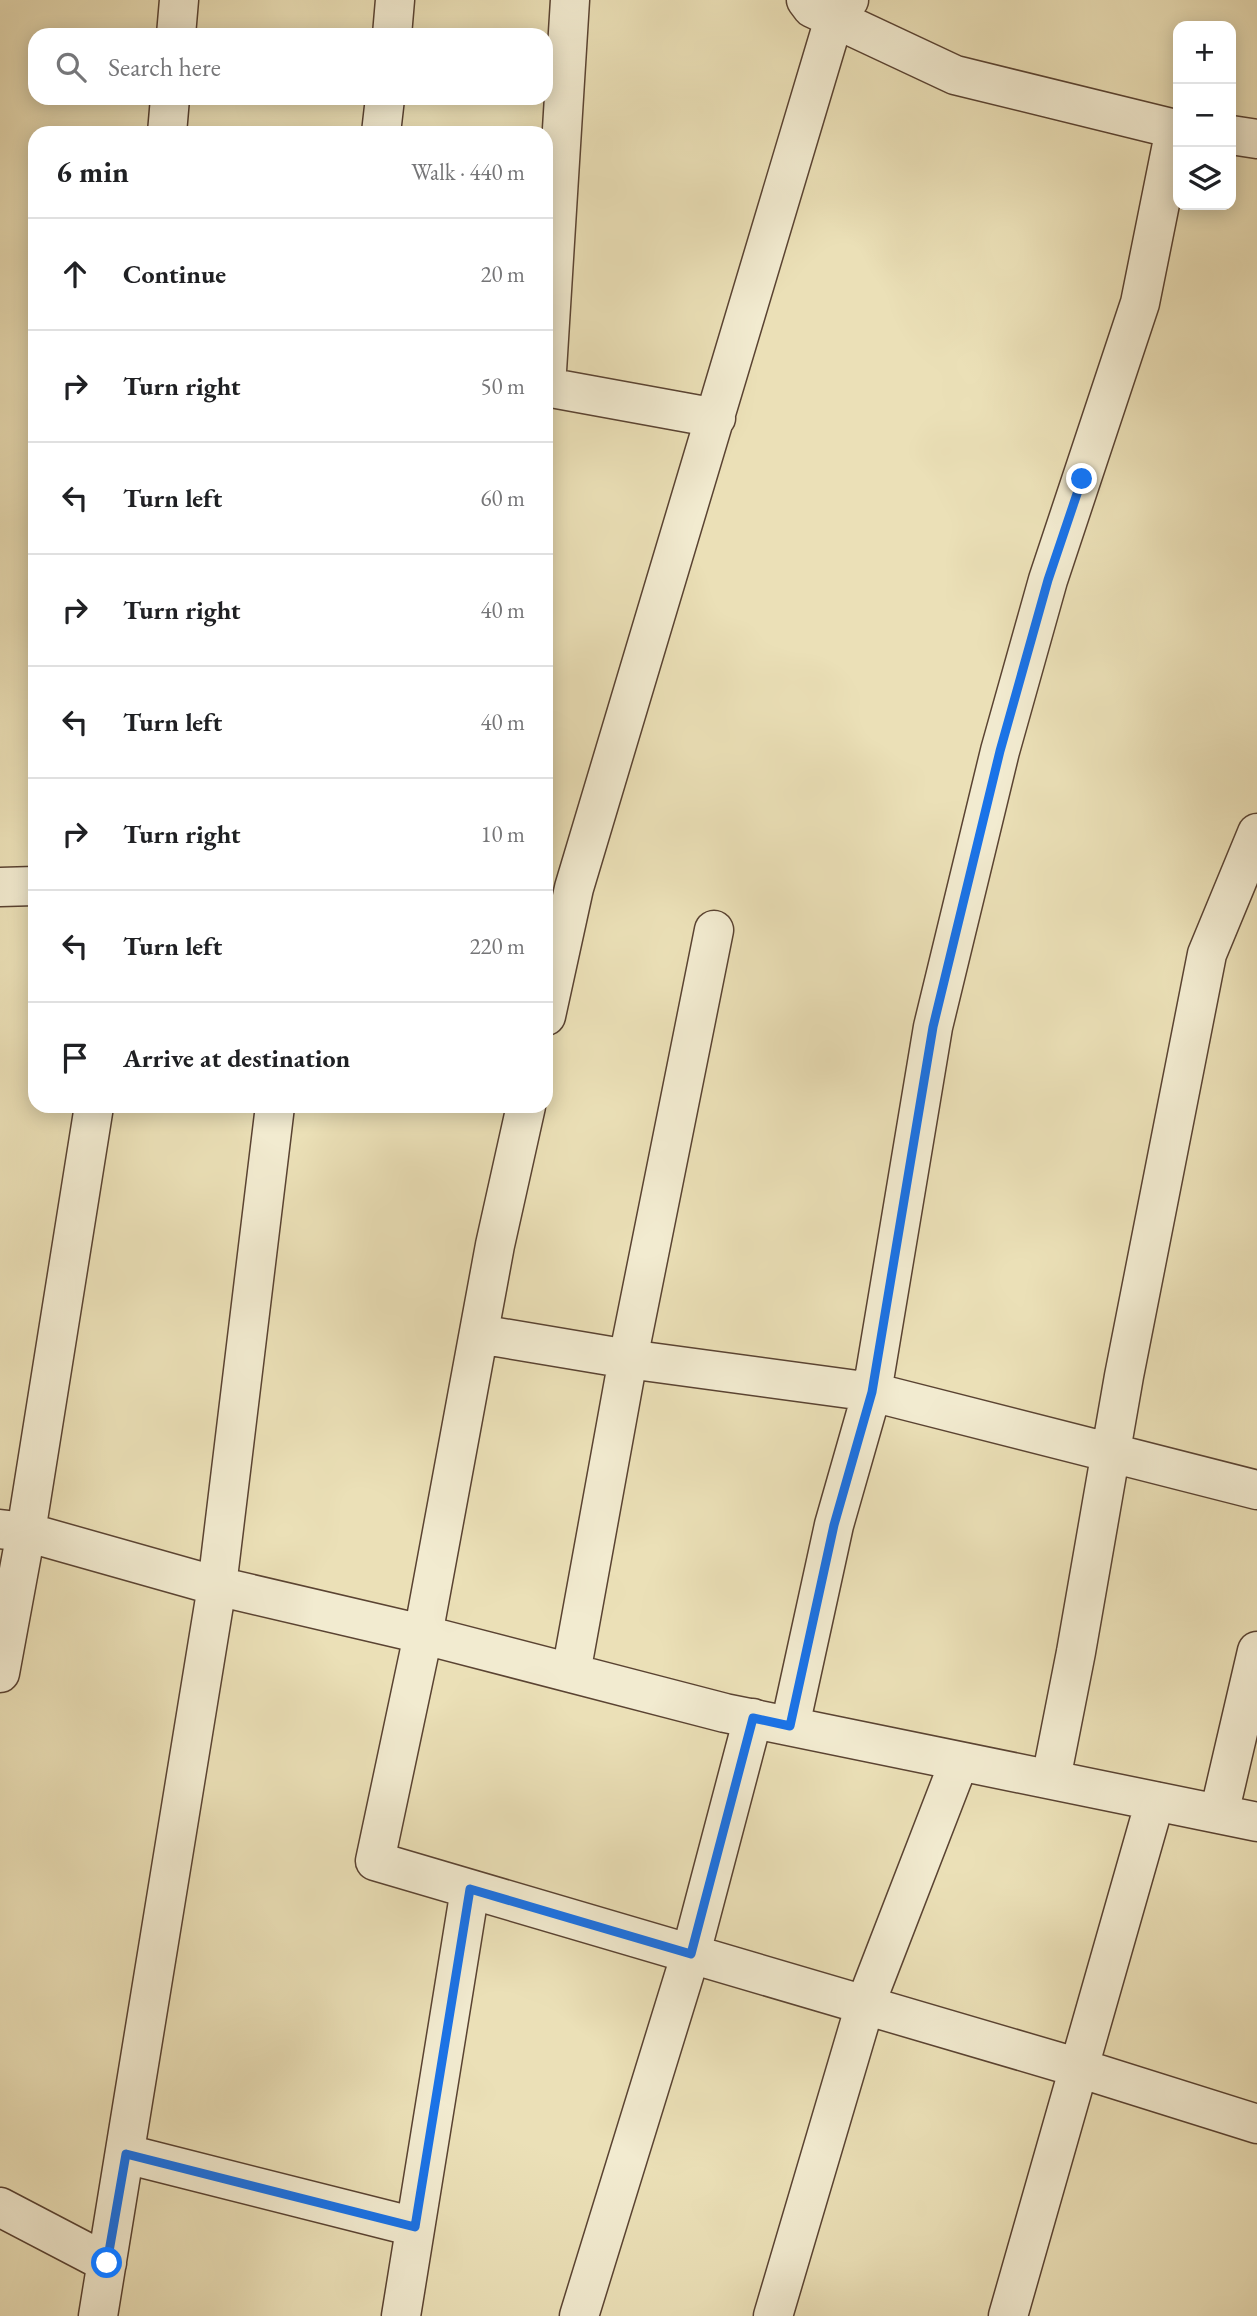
<!DOCTYPE html>
<meta charset="utf-8">
<style>
:root{--surface:#fff;--page:#f2f2f2;--text:#202124;--muted:#757577;--line:#e0e0e0}
body{margin:0;font-family:"EB Garamond",serif;background:var(--page);color:var(--text)}
.controls{position:absolute;right:21px;top:21px;display:grid;overflow:hidden;border-radius:14px;box-shadow:0 4px 18px #0003}
.controls button{width:63px;height:63px;display:grid;place-items:center;padding:0;border:0;border-bottom:2px solid var(--line);background:var(--surface);color:var(--text);font:35px sans-serif}
.stop{position:absolute;width:21px;height:21px;margin:-16px;border:5px solid #1a73e8;border-radius:50%;background:#fff}
.stop.end{background:#1a73e8;border-color:#fff;box-shadow:0 2px 7px #0008}
.list{margin:0;padding:0;list-style:none}
h2{display:flex;justify-content:space-between;align-items:center;height:91px;margin:0;padding:0 28px;font-size:30px}
h2 small{font-size:23px;font-weight:400;color:var(--muted)}
.list li{display:grid;grid-template-columns:46px 1fr auto;gap:21px;align-items:center;box-sizing:border-box;height:112px;padding:0 28px;border-top:2px solid var(--line)}
.list b{display:block;font-size:26px;white-space:nowrap}
.list em{font-size:23px;font-style:normal;color:var(--muted)}
.icon{flex:none;width:38px;height:38px;fill:none;stroke:currentColor;stroke-width:2;stroke-linecap:round;stroke-linejoin:round}
.map{position:relative;flex:none;width:1257px;height:2316px;overflow:hidden}
.search{position:absolute;background:var(--surface);box-shadow:0 4px 18px #0003;left:28px;top:28px;width:525px;height:77px;display:flex;align-items:center;gap:18px;box-sizing:border-box;padding:0 24px;border-radius:21px;color:var(--muted);font-size:26px}
.panel{position:absolute;background:var(--surface);box-shadow:0 4px 18px #0003;left:28px;top:126px;width:525px;height:987px;border-radius:21px}
.map>svg:first-child{display:block}
.lines{fill:none;stroke-linecap:round;stroke-linejoin:round}
.minor-casing{stroke:#5a4332;stroke-width:41}
.minor{stroke:#f2ebd0;stroke-width:38}
.route{stroke:#1a73e8;stroke-width:9}
</style>
<div class="map">
<svg width="1257" height="2316" viewBox="0 0 1257 2316">
<rect width="100%" height="100%" fill="#ebe0b7"/>
<filter id="stains"><feTurbulence type="fractalNoise" baseFrequency=".00286" numOctaves="4"/><feColorMatrix values="0 0 0 0 .2 0 0 0 0 .09 0 0 0 0 .02 0 0 0 .5 -.17"/></filter>
<radialGradient id="worn" r=".72"><stop offset=".6" stop-color="#630" stop-opacity="0"/><stop offset="1" stop-color="#630" stop-opacity=".3"/></radialGradient>
<g class="lines">
<defs>
<path id="minor" d="M806 0 812 8 955 75 1175 129
M176 35 179 0
M392 35 395 0
M167 133 170 98
M381 133 385 98
M1231 135 1257 139
M546 387 570 0
M546 387 716 418
M0 887 35 886
M546 1016 574 888 834 19 849 0
M526 1106 495 1245 423 1635 375 1861 1079 2068 1257 2124
M479 1334 628 1359 872 1392 1257 1490
M0 1529 26 1532 217 1586 405 1630 725 1713 1257 1822
M0 1673 26 1532 94 1106
M571 1673 628 1359 714 930
M790 1726 834 1525 872 1392 933 1027 1000 751 1048 580 1140 303 1175 129H1178
M1051 1779 1076 1652 1124 1376 1207 954 1257 833
M1219 1814 1257 1651
M126 2154 415 2227
M0 2207 107 2263
M98 2316 217 1586 275 1106
M401 2316 470 1889
M579 2316 691 1953 753 1718
M773 2316 865 2005 959 1762
M1008 2316 1155 1801"/>
</defs>
<!-- minor casing -->
<use href="#minor" class="minor-casing"/>
<!-- minor -->
<use href="#minor" class="minor"/>
</g>
<g class="lines">
<!-- route -->
<path class="route" d="M107 2263 126 2154 415 2227 470 1889 691 1954 753 1718 790 1726 834 1525 872 1392 933 1027 1000 751 1048 580 1082 479"/>
</g>
<rect width="100%" height="100%" filter="url(#stains)"/>
<rect width="100%" height="100%" fill="url(#worn)"/>
</svg>
<div class="controls">
<button>+</button>
<button>−</button>
<button><svg class="icon" aria-label="layers" viewBox="0 0 24 24"><path d="M12 4l9 5-9 5-9-5zM3 14l9 5 9-5"/></svg></button>
</div>
<div class="stop" style="left:107px;top:2263px"></div>
<div class="stop end" style="left:1082px;top:479px"></div>
<div class="search"><svg class="icon" aria-label="search" viewBox="0 0 24 24"><circle cx="10" cy="10" r="6"/><path d="M15 15l6 6"/></svg>Search here</div>
<section class="panel">
<h2>6 min<small>Walk · 440 m</small></h2>
<ul class="list">
<li><svg class="icon" aria-label="ahead" viewBox="0 0 24 24"><path d="M12 20V5M6 11l6-6 6 6"/></svg><div><b>Continue</b></div><em>20 m</em></li>
<li><svg class="icon" aria-label="right" viewBox="0 0 24 24"><path d="M7 20v-9h11M14 6l5 5-5 5"/></svg><div><b>Turn right</b></div><em>50 m</em></li>
<li><svg class="icon" aria-label="left" viewBox="0 0 24 24"><path d="M17 20v-9H6M10 6l-5 5 5 5"/></svg><div><b>Turn left</b></div><em>60 m</em></li>
<li><svg class="icon" aria-label="right" viewBox="0 0 24 24"><path d="M7 20v-9h11M14 6l5 5-5 5"/></svg><div><b>Turn right</b></div><em>40 m</em></li>
<li><svg class="icon" aria-label="left" viewBox="0 0 24 24"><path d="M17 20v-9H6M10 6l-5 5 5 5"/></svg><div><b>Turn left</b></div><em>40 m</em></li>
<li><svg class="icon" aria-label="right" viewBox="0 0 24 24"><path d="M7 20v-9h11M14 6l5 5-5 5"/></svg><div><b>Turn right</b></div><em>10 m</em></li>
<li><svg class="icon" aria-label="left" viewBox="0 0 24 24"><path d="M17 20v-9H6M10 6l-5 5 5 5"/></svg><div><b>Turn left</b></div><em>220 m</em></li>
<li><svg class="icon" aria-label="arrive" viewBox="0 0 24 24"><path d="M6 21V4h12l-3 4 3 4H6"/></svg><div><b>Arrive at destination</b></div></li>
</ul>
</section>
</div>
